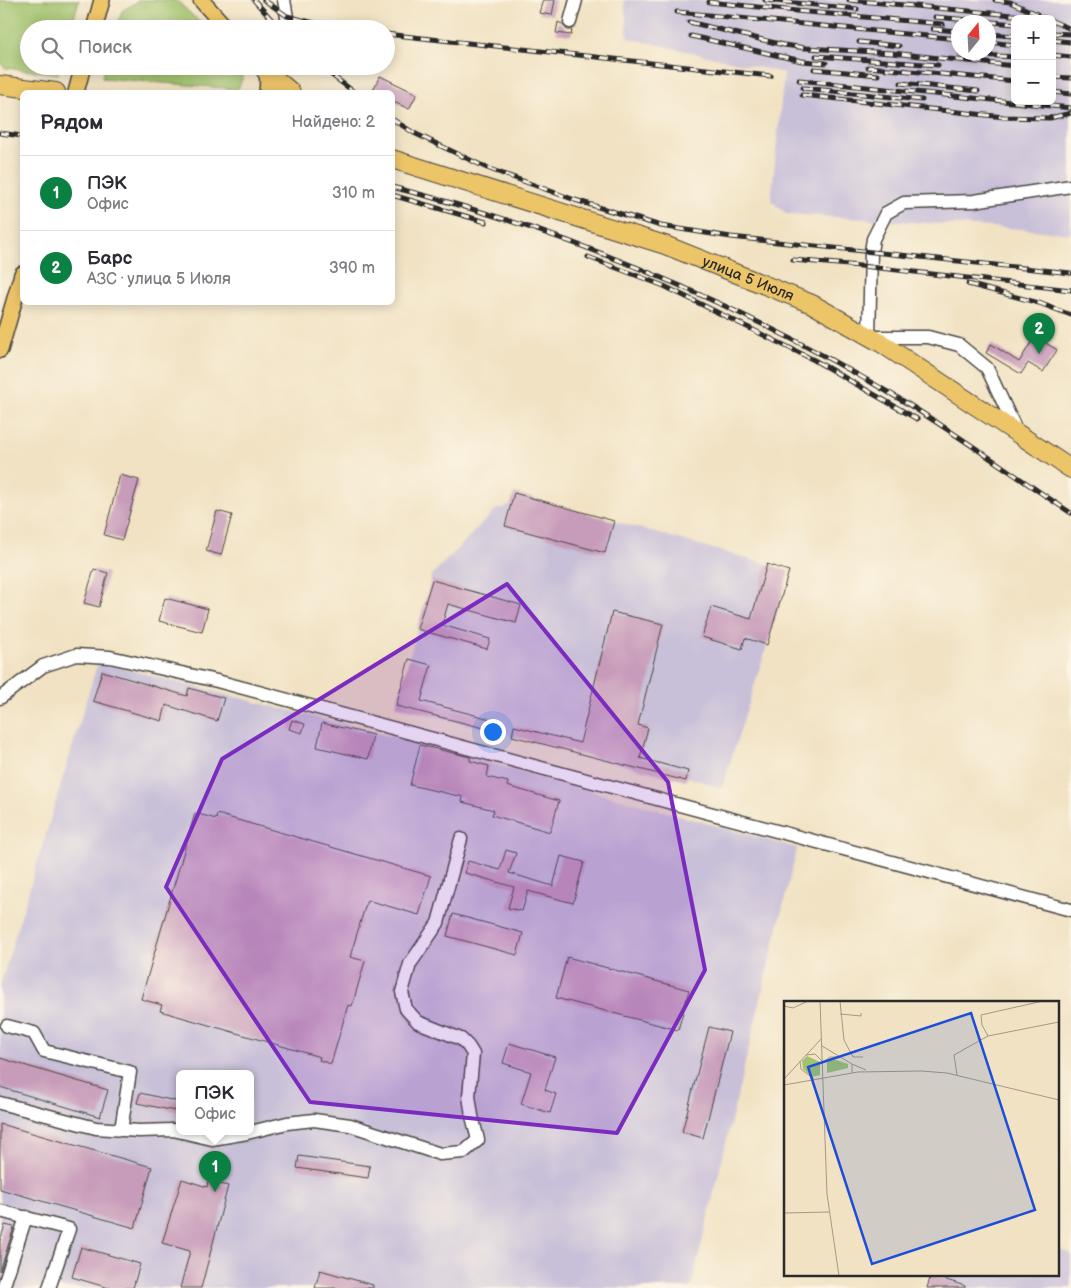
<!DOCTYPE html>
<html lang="ru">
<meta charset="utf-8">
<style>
:root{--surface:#fff;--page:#f2f2f3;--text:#2b2b33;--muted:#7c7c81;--line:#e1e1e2;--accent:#0b8043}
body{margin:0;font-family:"Balsamiq Sans",sans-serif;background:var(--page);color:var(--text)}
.controls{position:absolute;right:15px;top:15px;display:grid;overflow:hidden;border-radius:8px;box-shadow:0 2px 12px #0003}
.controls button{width:45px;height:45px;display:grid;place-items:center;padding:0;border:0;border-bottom:1px solid var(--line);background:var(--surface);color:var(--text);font:25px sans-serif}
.compass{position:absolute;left:951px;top:15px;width:45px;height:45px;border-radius:50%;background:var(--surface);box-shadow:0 2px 12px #0003;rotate:18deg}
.you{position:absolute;left:492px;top:731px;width:18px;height:18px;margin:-12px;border:4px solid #fff;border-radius:50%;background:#1a73e8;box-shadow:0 0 0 8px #1a73e833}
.badge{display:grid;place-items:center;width:32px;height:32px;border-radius:50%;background:var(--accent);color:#fff;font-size:16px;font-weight:700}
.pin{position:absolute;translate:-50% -41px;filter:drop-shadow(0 1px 2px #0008)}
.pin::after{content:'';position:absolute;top:26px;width:18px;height:15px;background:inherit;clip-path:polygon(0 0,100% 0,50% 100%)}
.popup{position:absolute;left:176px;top:1070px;width:78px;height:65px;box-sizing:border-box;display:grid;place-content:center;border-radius:8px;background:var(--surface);filter:drop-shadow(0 1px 4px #0005);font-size:16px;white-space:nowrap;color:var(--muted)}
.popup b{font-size:19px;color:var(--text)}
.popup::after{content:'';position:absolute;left:50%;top:100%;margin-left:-10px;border:10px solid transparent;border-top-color:var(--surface)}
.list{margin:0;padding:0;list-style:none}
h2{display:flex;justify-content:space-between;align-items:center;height:65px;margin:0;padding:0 20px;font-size:21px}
h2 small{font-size:16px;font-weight:400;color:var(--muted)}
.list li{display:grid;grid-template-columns:32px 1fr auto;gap:15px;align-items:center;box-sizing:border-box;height:75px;padding:0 20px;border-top:1px solid var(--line)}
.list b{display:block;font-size:19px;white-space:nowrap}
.list p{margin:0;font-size:16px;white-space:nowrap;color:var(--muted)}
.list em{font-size:16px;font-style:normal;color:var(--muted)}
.icon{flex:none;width:28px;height:28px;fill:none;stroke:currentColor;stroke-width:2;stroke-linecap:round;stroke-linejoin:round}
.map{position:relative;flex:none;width:1071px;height:1288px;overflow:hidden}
.search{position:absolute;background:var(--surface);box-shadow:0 2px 12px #0003;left:20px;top:20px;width:375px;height:55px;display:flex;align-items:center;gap:12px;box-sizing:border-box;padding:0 18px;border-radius:28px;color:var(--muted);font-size:19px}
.panel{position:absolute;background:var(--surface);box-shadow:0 2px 12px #0003;left:20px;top:90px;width:375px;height:215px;border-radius:8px}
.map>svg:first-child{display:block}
.industrial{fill:#c8bfd8;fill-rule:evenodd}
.green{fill:#a1c36d;stroke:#66774c}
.building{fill:#c79bba}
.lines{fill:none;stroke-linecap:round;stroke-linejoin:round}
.minor-casing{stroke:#494642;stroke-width:15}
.major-casing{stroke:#494642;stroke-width:18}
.highway-casing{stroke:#494642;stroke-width:20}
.minor{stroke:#fff;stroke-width:12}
.major{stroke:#edc569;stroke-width:15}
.highway{stroke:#edc569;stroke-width:18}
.rail-casing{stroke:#2b2b2b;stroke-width:5}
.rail{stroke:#fcf5e5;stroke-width:3;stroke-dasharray:9;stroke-linecap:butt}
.marked{fill:#7b2cbf;fill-opacity:0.2;stroke:#7b2cbf;stroke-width:4;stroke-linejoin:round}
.labels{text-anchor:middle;stroke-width:4;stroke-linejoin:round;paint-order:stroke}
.street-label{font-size:15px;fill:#2b2b2b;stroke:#fcf5e5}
.inset-road{fill:none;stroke:#a29986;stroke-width:1}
.view{fill:#1d4ed8;fill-opacity:0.15;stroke:#1d4ed8;stroke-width:2.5}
.inset-edge{fill:none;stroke:#2b2b2b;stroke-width:2.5}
</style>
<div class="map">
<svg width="1071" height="1288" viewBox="0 0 1071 1288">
<rect width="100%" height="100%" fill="#fcf5e5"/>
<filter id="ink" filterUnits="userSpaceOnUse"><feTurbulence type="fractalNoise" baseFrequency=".02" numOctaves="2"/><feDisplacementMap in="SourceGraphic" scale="10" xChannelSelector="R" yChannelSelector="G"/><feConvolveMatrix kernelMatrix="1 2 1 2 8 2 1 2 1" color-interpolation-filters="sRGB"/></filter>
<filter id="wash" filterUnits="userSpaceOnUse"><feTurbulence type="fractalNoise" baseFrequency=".0096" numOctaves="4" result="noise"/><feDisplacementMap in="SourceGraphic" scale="20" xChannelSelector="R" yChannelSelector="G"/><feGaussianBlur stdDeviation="1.12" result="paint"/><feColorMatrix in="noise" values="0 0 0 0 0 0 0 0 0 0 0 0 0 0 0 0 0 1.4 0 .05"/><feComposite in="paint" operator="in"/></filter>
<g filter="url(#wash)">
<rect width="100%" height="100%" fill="#f1e2c3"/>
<!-- industrial -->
<path class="industrial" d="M624 0H1071V234L1022 229 787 214 771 201 784 73 628 38ZM1015 19H1052V101H1015ZM958 22H988V52H958Z
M514 493 767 564V645L722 788 687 777 686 781 396 706 431 580 430 577 495 510 511 505Z
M98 662 421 744 797 848 691 1288H0V986ZM180 1073H250V1131H180Z
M1057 1249 1071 1253V1288H927L931 1274H1057Z"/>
<!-- green -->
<path class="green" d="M0 0H79L71 29H29V66H60L58 74 6 68 0 63Z
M140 0H176L207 29H116L122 11Z
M105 66H242V79L238 89 102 78Z"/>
<g id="blocks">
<!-- building -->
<path class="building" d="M543 0H555L552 15 539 13Z
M558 22 562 24 567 30H572L571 35 556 33Z
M380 76 417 94 409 109 392 101V92H372Z
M1035 336 1057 350 1043 372 1028 363 1021 374 986 353 991 344 1019 362Z
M120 475 139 480 122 540 104 535Z
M514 493 614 521 605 553 505 526Z
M217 511 232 515 221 555 206 551Z
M767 564 789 571 767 645 745 638 742 649 702 637 711 607 751 619Z
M94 569 108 573 99 607 84 603Z
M432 580 521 605 516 623 448 604 442 625 490 639 487 649 417 629Z
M165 598 208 609 202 632 159 621Z
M612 612 663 624 638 725 648 728 640 758 688 771 686 781 512 736 514 726 580 743Z
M409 659 431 665 421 701 498 721 496 731 396 706Z
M102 671 187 696 189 688 224 698 217 721 166 705 162 721 93 701Z
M292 720 305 724 302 733 289 729Z
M322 723 373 735 368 759 317 747Z
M420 745 470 757V761L489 766 487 777 508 782 507 786 559 801 550 832 492 815 494 810 462 802 463 797 410 785Z
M195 813 216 819 217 814 431 876 419 915 367 900 350 957 365 961 352 1006 348 1005 331 1064 319 1060 320 1057 160 1011 162 1005 141 999Z
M506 850 516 853 509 873 553 886 561 856 584 862 573 903 528 891 522 911 508 908 514 887 465 873 468 861 500 870Z
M453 914 523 933 517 955 447 936Z
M567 957 689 990 678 1030 556 998Z
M709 1027 730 1032 703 1138 682 1132Z
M509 1043 555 1057 545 1090 556 1094 550 1113 521 1104 531 1072 503 1063Z
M0 1058 108 1090 100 1117 0 1087Z
M140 1093 180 1102V1112L137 1103Z
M0 1124 152 1167 135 1228 0 1189Z
M299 1156 370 1166 368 1178 297 1168Z
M182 1179 207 1187 208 1181 228 1186 201 1288H180L190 1251 162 1243Z
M5 1225 14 1227 0 1271V1241Z
M81 1247 140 1264 133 1288H109L72 1277Z
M320 1270 373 1285V1288H315Z
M931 1275 965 1286V1288H927Z"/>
</g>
</g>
<g filter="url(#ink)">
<use href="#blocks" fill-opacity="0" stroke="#494642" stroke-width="1"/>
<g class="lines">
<defs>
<path id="minor" d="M284 0 289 29
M570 22 576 0
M1018 434 987 368 959 345 928 337H869L871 252 873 239 886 213 904 203 974 201 1071 186
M0 698 43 666 76 655 110 657 217 681 1071 910
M7 1026 34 1033 44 1051 130 1072 121 1130
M0 1103 96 1128 139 1131 173 1130 212 1139 247 1133 287 1123 314 1120 350 1125 440 1154 464 1152 478 1140 472 1116 469 1096 473 1054 468 1046 461 1039 418 1022 406 1009 402 992 410 964 438 923 461 839
M0 1211 69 1229 49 1288
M3 1288 26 1217"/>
<path id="major" d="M201 0 227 29
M94 29 102 0
M262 66C269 73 268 83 267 92
M76 92 83 66
M0 350 22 274"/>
<g id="highway">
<path d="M265 70 291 92"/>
<path d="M0 85 56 92"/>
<path id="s1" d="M392 159 665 245 812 304 881 343 1071 469"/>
</g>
</defs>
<!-- minor casing -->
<use href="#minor" class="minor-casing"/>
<!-- major casing -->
<use href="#major" class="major-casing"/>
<!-- highway casing -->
<use href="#highway" class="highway-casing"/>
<!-- minor -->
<use href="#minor" class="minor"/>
<!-- major -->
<use href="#major" class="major"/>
<!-- highway -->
<use href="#highway" class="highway"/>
<defs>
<path id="rail" d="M254 0 280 29
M264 0 287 16 314 23 345 29
M765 0 857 9
M849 0 1046 18
M995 0 1010 2 1037 14
M709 2 796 11 943 24
M677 12 958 39
M935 17 1015 24
M1052 21 1071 29
M689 22 784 45 806 48 892 53 1015 66
M933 29 958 31
M1052 33 1071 34
M386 34 771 76
M988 34 1015 36
M691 36 802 61 826 63
M1052 40 1071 42
M859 42 899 46
M988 42 1015 45
M961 54 1015 57
M1052 55 1071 57
M816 56 938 65
M320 66 354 92
M868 67 1015 81
M814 69 878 75
M1052 77 1071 78
M799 80 1071 108
M901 83 978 91
M803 88 922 100
M1052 92 1071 94
M802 95 1004 117 1050 118 1071 113
M392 119 414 133 487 168 575 200 661 226 731 237 1071 273
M0 133 22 136
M392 187C572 232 744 306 903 401 960 436 1015 476 1071 513
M392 195 486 222
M588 257 664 286 814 360 917 419
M793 260 871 267 1071 290
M968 284 1039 303 1071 315"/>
</defs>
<!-- rail casing -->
<use href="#rail" class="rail-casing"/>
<!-- rail -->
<use href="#rail" class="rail"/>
</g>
</g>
<!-- marked area -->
<path class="marked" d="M507 584 668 782 705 970 617 1133 310 1102 166 887 222 759Z"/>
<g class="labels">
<!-- street labels -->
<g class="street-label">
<text dy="5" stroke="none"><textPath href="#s1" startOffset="376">улица 5 Июля</textPath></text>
</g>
</g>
<!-- overview -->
<g transform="translate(784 1001)">
<rect width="275" height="275" fill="#f1e2c3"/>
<path d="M23 55 36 61V74L28 76 19 68 18 60ZM46 57 64 63V67L43 72V61Z" fill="#a1c36d"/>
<path class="inset-road" d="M36 0 43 193 55 275M56 0 60 39 69 56H79M0 5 9 7 24 0M56 13 77 15V12M204 35 198 24 197 14 259 0M38 45 68 63V72M22 54 31 53 39 61M16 60 17 68 30 78M39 61 46 56H53M68 63 82 69M173 74 170 54 204 35 275 21M0 78 38 37M0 84 74 71 137 70 163 72 275 99M0 212 45 211"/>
<path class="view" d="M187 12 251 209 88 263 24 66Z"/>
<rect width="275" height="275" class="inset-edge"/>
</g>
</svg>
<div class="controls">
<button>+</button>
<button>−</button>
</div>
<svg class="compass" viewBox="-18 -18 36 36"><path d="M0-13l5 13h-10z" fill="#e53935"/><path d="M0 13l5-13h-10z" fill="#7c7c81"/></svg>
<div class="you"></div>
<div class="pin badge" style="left:215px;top:1192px">1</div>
<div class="popup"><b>ПЭК</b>Офис</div>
<div class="pin badge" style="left:1039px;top:354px">2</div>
<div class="search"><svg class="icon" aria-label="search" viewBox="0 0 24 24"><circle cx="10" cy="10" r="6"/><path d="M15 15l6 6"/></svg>Поиск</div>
<section class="panel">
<h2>Рядом<small>Найдено: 2</small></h2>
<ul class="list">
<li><span class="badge">1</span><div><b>ПЭК</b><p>Офис</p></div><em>310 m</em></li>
<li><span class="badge">2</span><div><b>Барс</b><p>АЗС · улица 5 Июля</p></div><em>390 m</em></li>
</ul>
</section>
</div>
